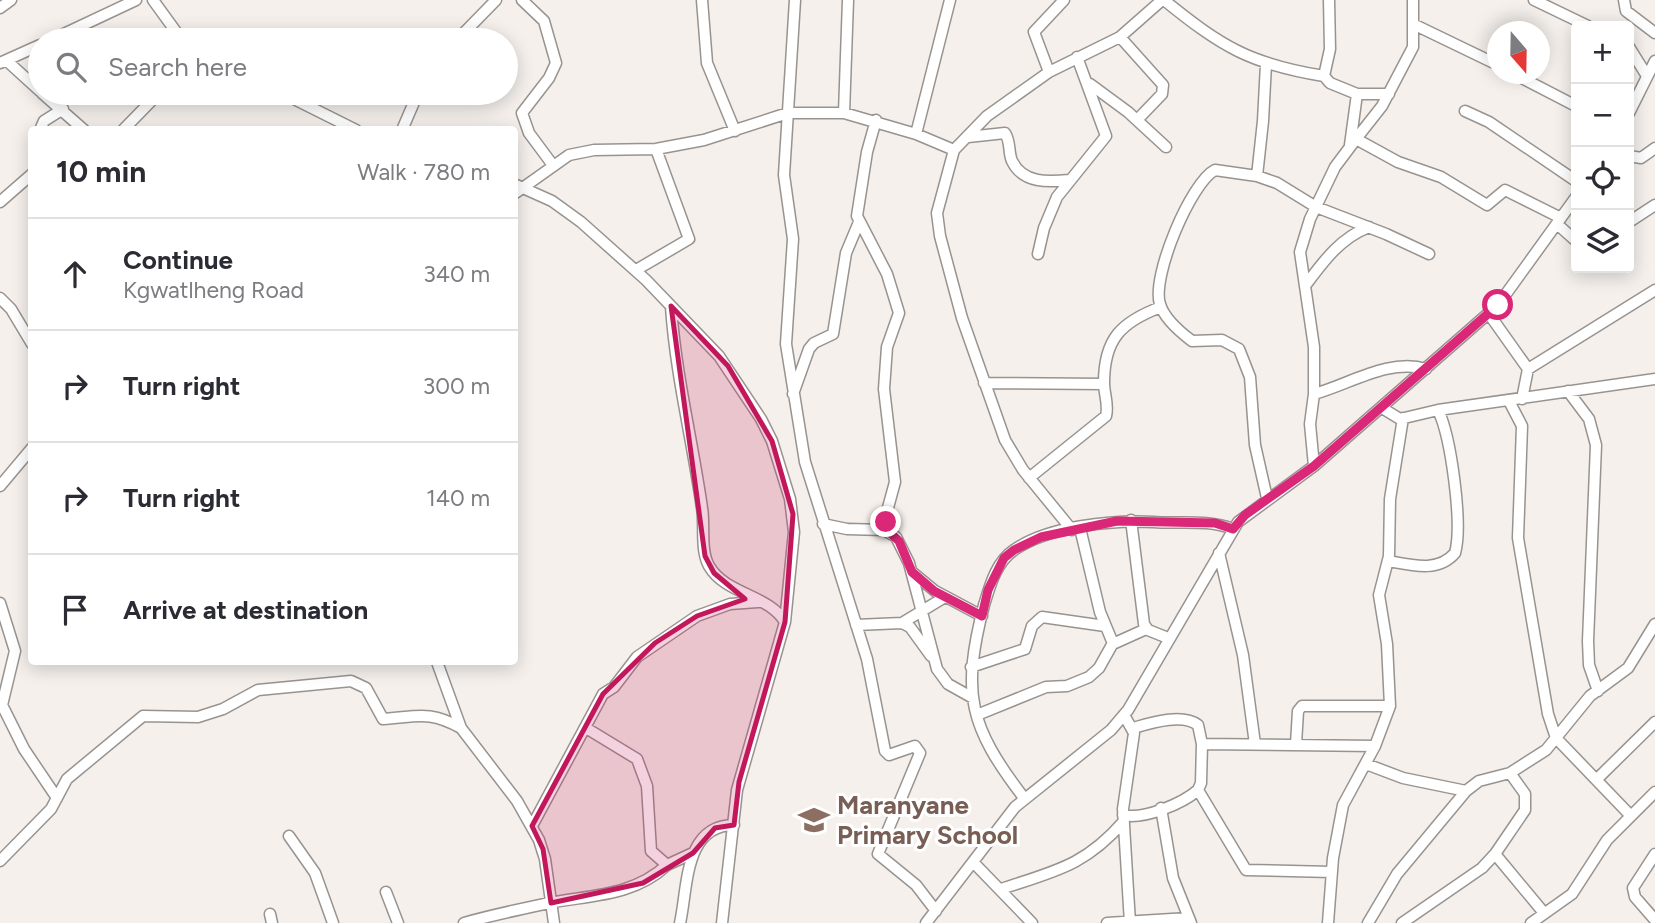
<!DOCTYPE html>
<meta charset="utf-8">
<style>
:root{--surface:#fff;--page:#f2f2f3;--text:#2b2b33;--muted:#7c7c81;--line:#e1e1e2}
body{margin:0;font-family:Figtree,sans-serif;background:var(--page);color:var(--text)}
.controls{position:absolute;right:21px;top:21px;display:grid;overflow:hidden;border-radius:7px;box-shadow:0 4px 18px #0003}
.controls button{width:63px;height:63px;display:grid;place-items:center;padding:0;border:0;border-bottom:2px solid var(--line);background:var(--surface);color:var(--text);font:35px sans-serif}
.compass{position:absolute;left:1487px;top:21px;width:63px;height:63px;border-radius:50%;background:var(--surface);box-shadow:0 4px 18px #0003;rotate:160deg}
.stop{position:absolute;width:21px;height:21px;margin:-16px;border:5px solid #db2777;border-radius:50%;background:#fff}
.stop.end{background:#db2777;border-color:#fff;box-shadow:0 2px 7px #0008}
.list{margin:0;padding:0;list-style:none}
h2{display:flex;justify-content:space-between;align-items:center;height:91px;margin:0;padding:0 28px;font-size:30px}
h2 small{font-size:23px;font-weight:400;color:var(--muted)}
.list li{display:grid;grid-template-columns:46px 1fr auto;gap:21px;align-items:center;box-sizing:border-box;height:112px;padding:0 28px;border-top:2px solid var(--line)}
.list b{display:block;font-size:26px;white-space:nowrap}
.list p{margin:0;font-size:23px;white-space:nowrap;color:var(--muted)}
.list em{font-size:23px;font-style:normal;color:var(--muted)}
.icon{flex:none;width:38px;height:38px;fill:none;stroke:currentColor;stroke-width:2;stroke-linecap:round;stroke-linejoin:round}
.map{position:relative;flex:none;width:1655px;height:923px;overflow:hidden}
.search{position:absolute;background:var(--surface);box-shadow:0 4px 18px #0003;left:28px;top:28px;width:490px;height:77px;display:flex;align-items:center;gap:18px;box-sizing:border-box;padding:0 24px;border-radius:38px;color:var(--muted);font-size:26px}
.panel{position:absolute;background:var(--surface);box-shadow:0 4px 18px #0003;left:28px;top:126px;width:490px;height:539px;border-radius:7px}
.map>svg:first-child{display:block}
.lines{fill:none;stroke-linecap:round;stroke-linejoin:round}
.minor-casing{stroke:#98938f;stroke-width:13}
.minor{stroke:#fff;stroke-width:10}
.route{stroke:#db2777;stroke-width:9}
.marked{fill:#c2185b;fill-opacity:0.2;stroke:#c2185b;stroke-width:5;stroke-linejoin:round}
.labels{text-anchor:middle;stroke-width:6;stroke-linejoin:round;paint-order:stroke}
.education-label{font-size:26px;font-weight:bold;fill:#785e54;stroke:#fff;text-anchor:start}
</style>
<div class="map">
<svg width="1655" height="923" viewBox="0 0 1655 923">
<rect width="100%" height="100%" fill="#f5f0ec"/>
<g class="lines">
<defs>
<path id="minor" d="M153 0 182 40
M522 0 544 21 556 63 549 78 522 113 529 133 552 164
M702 0 707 63 735 131
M795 0 784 175 793 239 786 344 805 462 867 659 885 751 889 755 915 746 920 753 878 854 916 885 936 911
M1164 0C1222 47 1250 64 1324 76L1330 83 1357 94 1350 145
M1534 0 1588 26
M1624 0 1626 11 1655 33
M0 8 11 0
M1413 24 1498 65
M1120 37 1163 85 1162 94 1137 120
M51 40 136 0
M457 40 496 0
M1629 47 1647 76
M7 61 40 91
M0 63 40 45
M1049 72 1034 32 1064 0
M1514 74 1576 106
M1324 76 1330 49 1329 0
M1090 84 1128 112 1166 147
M42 93 84 130
M282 93 356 130
M1357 94H1389
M1465 111 1489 122 1576 181
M844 113 848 0
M1629 113 1655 61
M876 120 867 152 857 216 887 274 899 313 887 347 884 389 895 482 886 515 889 532
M40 130 44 121 63 109
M123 130 159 93
M402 130 418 93
M916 134 950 0
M968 137 1005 133C1011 142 1008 152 1012 161 1023 184 1049 182 1069 180
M1356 139 1382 106 1413 47V0
M1629 156 1641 158 1655 148
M1257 176 1263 121 1266 64
M514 184 552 201 581 222 646 280 719 356 761 419 772 441 790 499 794 532 785 622 737 790 722 923
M514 194 569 155 594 150 656 149 704 140 788 113H844L916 134 954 150
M0 202 32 174
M1629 222 1655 205
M1557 224 1576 241
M1038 254 1044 228 1057 197 1106 136 1077 57
M636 270 689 239 656 149
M1305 286C1323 262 1340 238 1369 227
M0 298 11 309 32 344
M671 307C676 377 692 438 702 508 705 525 700 550 709 566 726 595 768 594 785 622
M1489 314 1528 369
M984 383 1104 384
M1568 391 1589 419 1596 445 1588 641 1589 665 1598 691
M793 394 809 349 814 343 833 334 846 253 859 222
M1314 394C1350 384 1389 358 1426 369
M1522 399 1528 369 1655 290
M1509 401 1522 426 1518 538 1548 714 1556 738 1630 815
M1382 408 1400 419 1438 410 1655 379
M1314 466 1310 424 1314 394V347L1300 252 1310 219 1335 167 1356 139 1398 162 1441 177 1487 205 1505 190 1561 218
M1029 478 1106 416C1109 405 1104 394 1104 383 1104 339 1121 322 1161 307
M0 486 32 448
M1267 498 1255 445 1250 377 1239 349 1222 340 1192 341C1180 332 1164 318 1160 304 1151 277 1191 182 1215 170L1257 176 1277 183 1316 207 1386 234 1429 254
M1131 520 1144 624 1148 630 1168 638
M823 524 847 529 884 530 896 537 909 563 937 669 948 684 973 698
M1080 528 1100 612 1112 641 1115 643 1146 629
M1072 530 1023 470 1005 440 962 318 940 236 937 213 954 150 987 116 1049 72 1120 37 1162 0
M1219 553 1243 655 1255 744
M1388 561C1411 565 1438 573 1455 553 1463 524 1451 437 1438 410
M912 572 935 591 982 616
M0 603 15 651 2 705 24 749 57 798
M902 623 910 627 931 656
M856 625 902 623 945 597
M437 662 461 728 517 801 539 840 545 859 554 923
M971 667 1025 649 1032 626 1042 617 1105 626
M977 715 1046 687 1067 686 1089 677 1099 668 1113 643
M1124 715 1134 733 1123 809 1130 923
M586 728 637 759 647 786 651 851 667 865 693 853
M1133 728C1151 723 1182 713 1198 725L1202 744 1375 746
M1296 744 1298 711 1302 706H1390
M1366 764 1403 778 1466 791
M1597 779 1655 722
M1198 790 1246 870 1332 872
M1024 798C969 726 961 694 984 605 990 586 996 562 1014 550 1048 526 1113 520 1153 522 1180 524 1208 519 1233 529
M1161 808 1173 878 1191 923
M1123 815C1143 820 1182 804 1198 790L1201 783 1202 744
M532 826 603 694 614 687 637 657 697 616 730 604 758 602
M289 836 315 873 333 923
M1495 854 1544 913
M1655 854 1633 888 1635 897 1655 920
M0 861 51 809 67 779 143 716 198 717 223 709 258 690 351 681 366 688 383 719C417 717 429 710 461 728
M973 862 1032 923
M1001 889C1055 871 1085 866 1124 821
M386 892 398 923
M270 914 272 923
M464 923C492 915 521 909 549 903 591 895 634 896 667 865
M680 923C688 887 684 825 734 825
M926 923 1015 807 1111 730 1128 710 1238 522 1314 466 1498 305 1576 197
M1107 923 1188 918
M1328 923 1333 858 1343 805 1375 746 1390 706 1387 644 1379 595 1389 556 1390 499 1403 418
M1368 923 1397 874 1466 791 1479 781 1510 773 1546 750 1590 696 1628 668 1655 624
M1402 923 1482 868 1495 854 1525 810V794L1510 773
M1531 923 1572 894 1607 840 1655 792"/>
</defs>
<!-- minor casing -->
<use href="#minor" class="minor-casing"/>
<!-- minor -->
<use href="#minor" class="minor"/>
</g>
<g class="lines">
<!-- route -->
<path class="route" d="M886 522 889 532 899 541 912 572 934 591 982 616 988 590 1004 558 1014 550 1041 537 1117 521 1215 523 1233 529 1245 515 1314 466 1498 305"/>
</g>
<!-- marked area -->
<path class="marked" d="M671 306 728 366 772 441 793 514 785 622 739 782 734 825 715 828 693 853 643 883 551 903 543 849 532 826 603 694 655 643 697 616 745 599 714 573 705 556Z"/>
<!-- icons -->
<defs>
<symbol id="school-bare" viewBox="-9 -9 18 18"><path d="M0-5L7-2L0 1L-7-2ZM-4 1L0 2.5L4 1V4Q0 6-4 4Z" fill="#8d6e63" stroke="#fff" stroke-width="2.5" paint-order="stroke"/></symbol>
</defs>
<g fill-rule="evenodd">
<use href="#school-bare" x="792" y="798" width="44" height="44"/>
</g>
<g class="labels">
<!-- education labels -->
<g class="education-label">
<text x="837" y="814">Maranyane<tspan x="837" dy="30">Primary School</tspan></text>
</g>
</g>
</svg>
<div class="controls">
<button>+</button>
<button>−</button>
<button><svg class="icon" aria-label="locate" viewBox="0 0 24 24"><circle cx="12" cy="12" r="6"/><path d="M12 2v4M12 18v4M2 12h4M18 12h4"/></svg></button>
<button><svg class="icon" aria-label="layers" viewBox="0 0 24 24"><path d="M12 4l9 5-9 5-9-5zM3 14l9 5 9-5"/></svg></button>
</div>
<svg class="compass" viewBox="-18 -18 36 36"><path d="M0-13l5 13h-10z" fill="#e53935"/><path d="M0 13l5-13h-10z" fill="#7c7c81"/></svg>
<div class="stop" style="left:1498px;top:305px"></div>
<div class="stop end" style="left:886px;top:522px"></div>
<div class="search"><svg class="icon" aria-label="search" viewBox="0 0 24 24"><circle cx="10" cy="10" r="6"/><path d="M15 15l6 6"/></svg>Search here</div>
<section class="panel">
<h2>10 min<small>Walk · 780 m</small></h2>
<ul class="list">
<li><svg class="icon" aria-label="ahead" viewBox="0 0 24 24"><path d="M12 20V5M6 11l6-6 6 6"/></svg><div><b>Continue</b><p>Kgwatlheng Road</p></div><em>340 m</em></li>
<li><svg class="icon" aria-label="right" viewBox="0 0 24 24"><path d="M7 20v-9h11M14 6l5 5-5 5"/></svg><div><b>Turn right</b></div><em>300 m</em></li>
<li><svg class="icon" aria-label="right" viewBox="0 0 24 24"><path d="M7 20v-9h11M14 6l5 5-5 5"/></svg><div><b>Turn right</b></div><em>140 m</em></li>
<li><svg class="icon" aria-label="arrive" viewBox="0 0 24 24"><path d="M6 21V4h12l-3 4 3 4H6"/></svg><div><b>Arrive at destination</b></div></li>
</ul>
</section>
</div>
